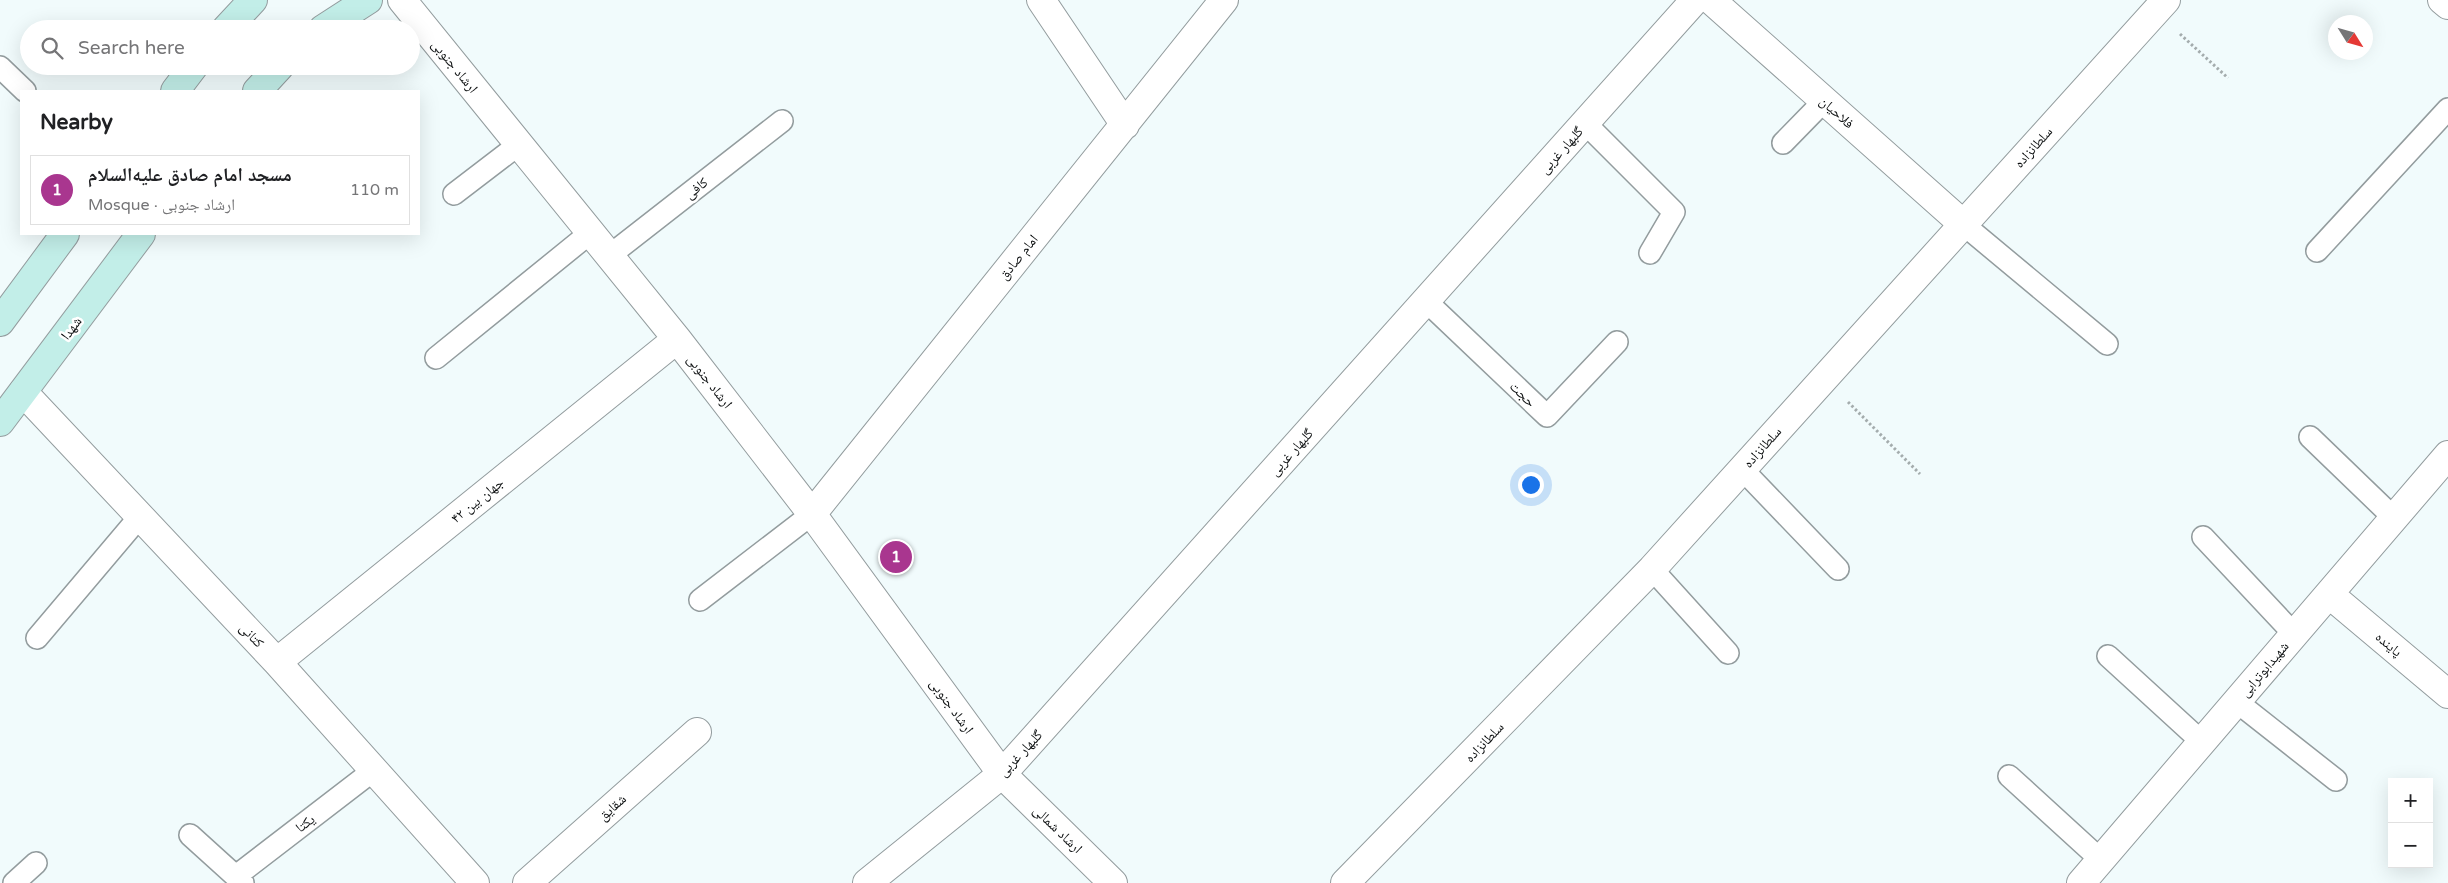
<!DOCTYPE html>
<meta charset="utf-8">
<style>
:root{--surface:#fff;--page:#f6f6f6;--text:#202124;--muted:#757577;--line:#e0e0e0;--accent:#a9368f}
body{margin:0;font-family:"Varela Round","Noto Naskh Arabic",sans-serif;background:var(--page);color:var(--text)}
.controls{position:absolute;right:15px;bottom:15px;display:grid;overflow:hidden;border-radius:0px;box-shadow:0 5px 20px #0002}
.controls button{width:45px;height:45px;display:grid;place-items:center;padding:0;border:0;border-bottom:1px solid var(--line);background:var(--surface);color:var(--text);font:25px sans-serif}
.compass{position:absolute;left:2328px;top:15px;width:45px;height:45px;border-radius:50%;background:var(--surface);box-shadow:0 5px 20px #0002;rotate:127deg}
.you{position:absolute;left:1530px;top:484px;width:18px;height:18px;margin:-12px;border:4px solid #fff;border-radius:50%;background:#1a73e8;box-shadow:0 0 0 8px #1a73e833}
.badge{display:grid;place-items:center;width:32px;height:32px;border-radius:50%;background:var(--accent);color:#fff;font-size:16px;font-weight:700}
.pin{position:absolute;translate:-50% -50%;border:2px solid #fff;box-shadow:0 1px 5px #0006}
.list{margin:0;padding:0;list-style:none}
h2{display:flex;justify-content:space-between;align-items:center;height:65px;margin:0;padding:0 20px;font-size:21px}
h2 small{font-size:16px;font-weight:400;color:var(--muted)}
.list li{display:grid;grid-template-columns:32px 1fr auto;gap:15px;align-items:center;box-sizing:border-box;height:70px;margin:0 10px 10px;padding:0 10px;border:1px solid var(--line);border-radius:0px}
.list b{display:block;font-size:19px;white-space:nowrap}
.list p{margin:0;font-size:16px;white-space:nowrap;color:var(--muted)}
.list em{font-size:16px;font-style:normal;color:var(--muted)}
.icon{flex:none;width:28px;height:28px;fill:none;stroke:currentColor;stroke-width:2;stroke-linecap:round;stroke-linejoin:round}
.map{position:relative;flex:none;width:2448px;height:883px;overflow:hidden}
.search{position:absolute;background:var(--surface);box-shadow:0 5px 20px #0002;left:20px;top:20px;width:400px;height:55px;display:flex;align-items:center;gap:12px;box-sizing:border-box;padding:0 18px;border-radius:28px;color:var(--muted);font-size:19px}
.panel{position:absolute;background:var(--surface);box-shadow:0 5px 20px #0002;left:20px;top:90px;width:400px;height:145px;border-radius:0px}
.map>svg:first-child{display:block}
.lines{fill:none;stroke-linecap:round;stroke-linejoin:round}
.service-casing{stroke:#939c9e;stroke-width:24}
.minor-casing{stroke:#939c9e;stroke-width:30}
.tertiary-casing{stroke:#939c9e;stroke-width:30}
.secondary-casing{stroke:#939c9e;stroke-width:30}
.path{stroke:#a4acad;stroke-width:3;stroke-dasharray:2.5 2.5;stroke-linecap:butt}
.service{stroke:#fff;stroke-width:21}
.minor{stroke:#fff;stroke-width:28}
.tertiary{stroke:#fff;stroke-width:28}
.secondary{stroke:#c2eee8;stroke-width:28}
.labels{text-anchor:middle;stroke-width:5;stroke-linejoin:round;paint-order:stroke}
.street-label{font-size:14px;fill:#0c0f10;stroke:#fff}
</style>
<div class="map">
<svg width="2448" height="883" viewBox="0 0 2448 883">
<rect width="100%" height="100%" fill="#f1fbfc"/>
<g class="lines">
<defs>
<path id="service" d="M0 67 25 91
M1585 123 1674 212 1650 253
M1783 143 1824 101
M454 194 518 145
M1963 224 2107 344
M2317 251 2448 109
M609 256 782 121
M1426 301 1547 416 1617 342
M436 358 590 233
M2310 437 2394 518
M1742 469 1838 569
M2203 537 2294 634
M1652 569 1728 653
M700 600 812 514
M37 638 141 515
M2108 656 2202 742
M2237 702 2336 780
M2009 776 2101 860
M190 835 243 883
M236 876 374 770
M14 883 36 863"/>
<path id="minor" d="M402 0 677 339 812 514 1002 774 1113 883
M1041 0 1125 125
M1711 0 1963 224
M2442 0 2448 5
M23 392 277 662 475 883
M812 514 1224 0
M2329 594 2448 694
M277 662 677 339
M527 883 697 732
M1345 883 1652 569 2166 0
M2081 883 2448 455"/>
<path id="tertiary" d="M867 883 1002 774 1695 0"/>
<path id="secondary" d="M226 29 253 0
M323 29 368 0
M175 91 194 66
M257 91 280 66
M0 322 65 234
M0 422 141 234"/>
</defs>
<!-- service casing -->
<use href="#service" class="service-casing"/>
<!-- minor casing -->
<use href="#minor" class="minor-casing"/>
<!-- tertiary casing -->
<use href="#tertiary" class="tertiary-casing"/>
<!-- secondary casing -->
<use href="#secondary" class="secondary-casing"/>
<!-- path -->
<path class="path" d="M2180 34 2228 78
M1848 402 1920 474"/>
<!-- service -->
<use href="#service" class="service"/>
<!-- minor -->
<use href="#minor" class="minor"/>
<!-- tertiary -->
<use href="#tertiary" class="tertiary"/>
<!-- secondary -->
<use href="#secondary" class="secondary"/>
</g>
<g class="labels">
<!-- street labels -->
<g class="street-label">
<text transform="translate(455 66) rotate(51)" y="5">ارشاد جنوبی</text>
<text transform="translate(1837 112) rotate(42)" y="5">فلاحیان</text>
<text transform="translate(2033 147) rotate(-48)" y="5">سلطانزاده</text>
<text transform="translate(1561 150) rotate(-48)" y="5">گلبهار غربی</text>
<text transform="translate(696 188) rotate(-38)" y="5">کافی</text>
<text transform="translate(1018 257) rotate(-51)" y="5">امام صادق</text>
<text transform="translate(71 328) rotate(-53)" y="5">شهدا</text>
<text transform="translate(710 381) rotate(52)" y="5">ارشاد جنوبی</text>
<text transform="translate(1523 394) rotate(44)" y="5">حجت</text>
<text transform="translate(1762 447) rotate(-48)" y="5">سلطانزاده</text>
<text transform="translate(1291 452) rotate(-48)" y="5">گلبهار غربی</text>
<text transform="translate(477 500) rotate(-39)" y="5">جهان بین ۴۲</text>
<text transform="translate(252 635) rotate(47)" y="5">کتانی</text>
<text transform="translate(2389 644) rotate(40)" y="5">پاینده</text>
<text transform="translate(2264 669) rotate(-50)" y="5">شهیدابوترابی</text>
<text transform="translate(952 706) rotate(54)" y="5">ارشاد جنوبی</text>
<text transform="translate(1484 742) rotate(-46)" y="5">سلطانزاده</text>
<text transform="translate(1020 753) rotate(-47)" y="5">گلبهار غربی</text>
<text transform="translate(612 807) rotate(-42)" y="5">شقایق</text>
<text transform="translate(305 823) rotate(-37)" y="5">یکتا</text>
<text transform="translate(1058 829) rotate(44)" y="5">ارشاد شمالی</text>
</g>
</g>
</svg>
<div class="controls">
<button>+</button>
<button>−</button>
</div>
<svg class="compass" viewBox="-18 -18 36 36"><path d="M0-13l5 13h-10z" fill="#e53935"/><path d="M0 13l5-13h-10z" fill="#757577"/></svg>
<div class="you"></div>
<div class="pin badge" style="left:896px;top:557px">1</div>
<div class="search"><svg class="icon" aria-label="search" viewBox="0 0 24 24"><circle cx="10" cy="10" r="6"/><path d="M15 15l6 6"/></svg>Search here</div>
<section class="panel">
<h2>Nearby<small></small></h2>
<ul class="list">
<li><span class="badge">1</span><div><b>مسجد امام صادق علیه‌السلام</b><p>Mosque · ارشاد جنوبی</p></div><em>110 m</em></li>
</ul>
</section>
</div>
